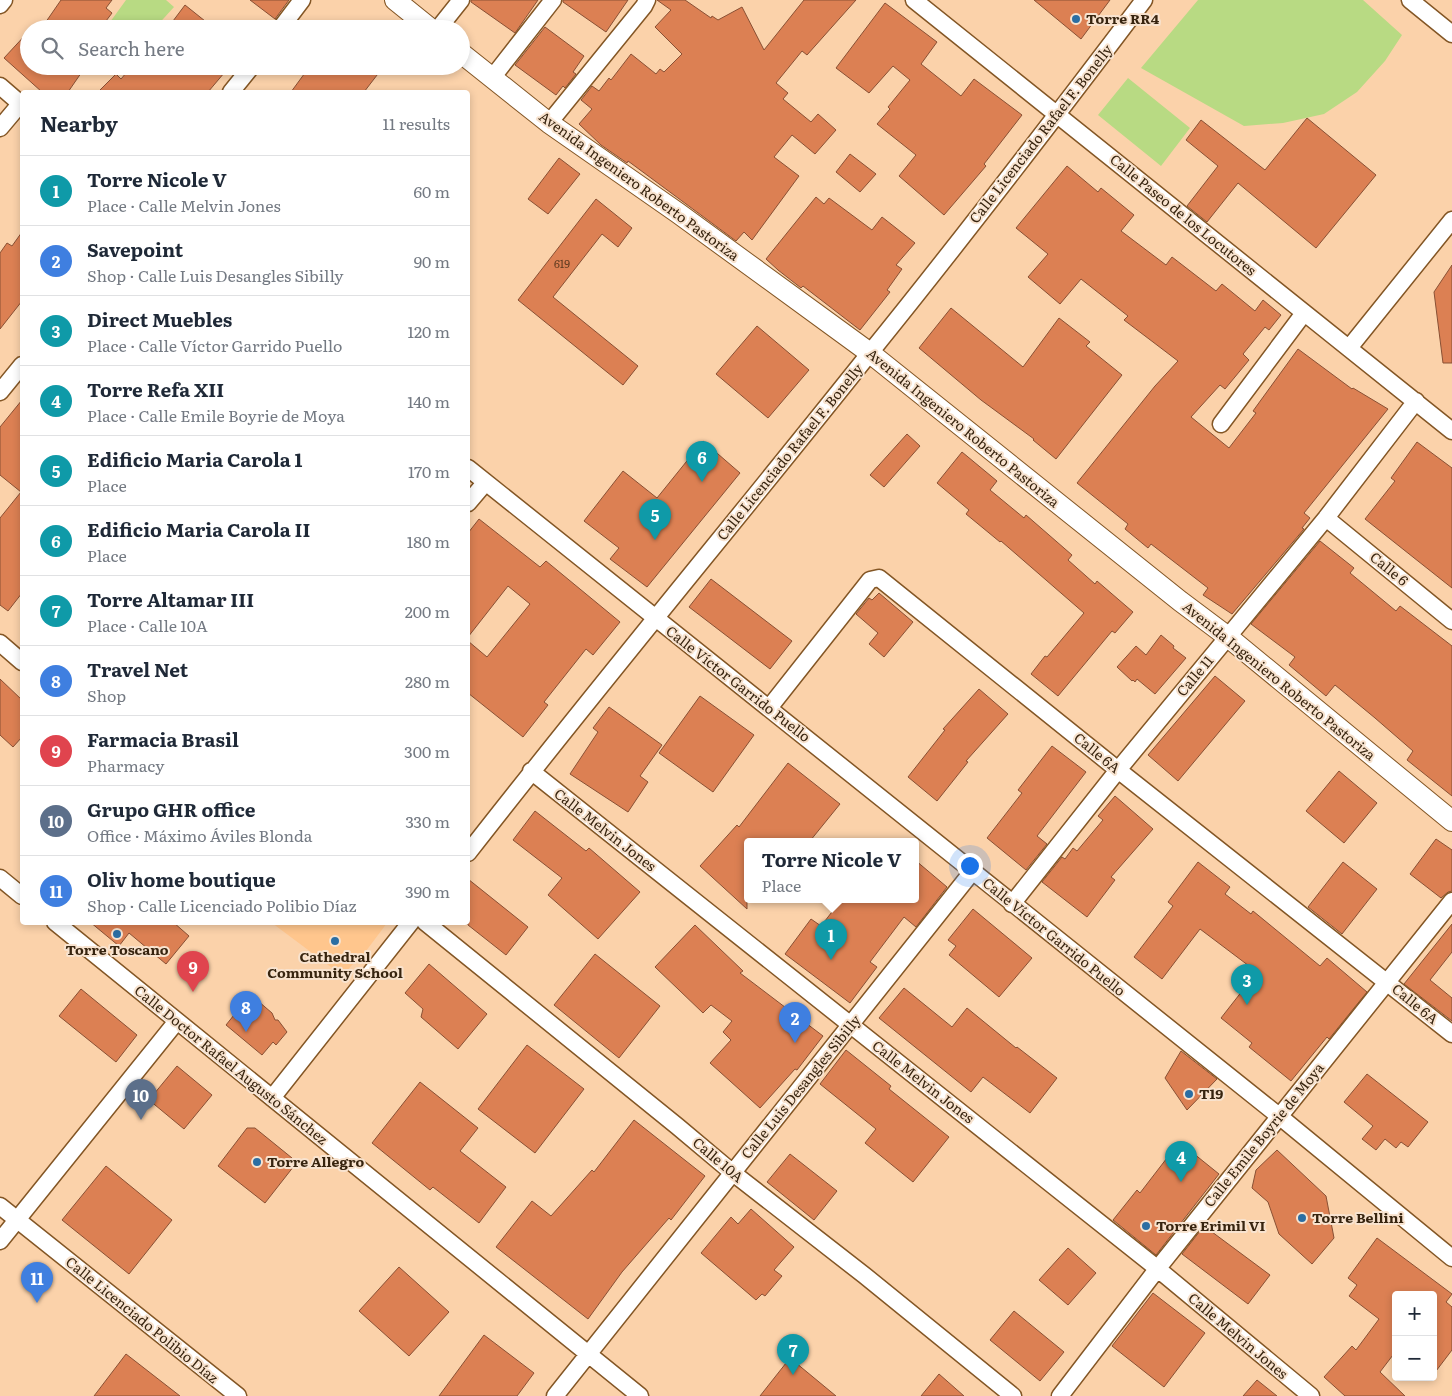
<!DOCTYPE html>
<meta charset="utf-8">
<style>
:root{--surface:#fff;--page:#f6f6f7;--text:#1f2937;--muted:#747a83;--line:#e0e1e3;--accent:#ea580c}
body{margin:0;font-family:Literata,serif;background:var(--page);color:var(--text)}
.controls{position:absolute;right:15px;bottom:15px;display:grid;overflow:hidden;border-radius:5px;box-shadow:0 2px 8px #0003}
.controls button{width:45px;height:45px;display:grid;place-items:center;padding:0;border:0;border-bottom:1px solid var(--line);background:var(--surface);color:var(--text);font:25px sans-serif}
.you{position:absolute;left:969px;top:865px;width:18px;height:18px;margin:-12px;border:4px solid #fff;border-radius:50%;background:#1a73e8;box-shadow:0 0 0 8px #1a73e833}
.badge{display:grid;place-items:center;width:32px;height:32px;border-radius:50%;background:var(--accent);color:#fff;font-size:16px;font-weight:700}
.pin{position:absolute;translate:-50% -41px;filter:drop-shadow(0 1px 2px #0008)}
.pin::after{content:'';position:absolute;top:26px;width:18px;height:15px;background:inherit;clip-path:polygon(0 0,100% 0,50% 100%)}
.popup{position:absolute;left:744px;top:838px;width:175px;height:65px;box-sizing:border-box;display:grid;place-content:center;border-radius:5px;background:var(--surface);filter:drop-shadow(0 1px 4px #0005);font-size:16px;white-space:nowrap;color:var(--muted)}
.popup b{font-size:19px;color:var(--text)}
.popup::after{content:'';position:absolute;left:50%;top:100%;margin-left:-10px;border:10px solid transparent;border-top-color:var(--surface)}
.list{margin:0;padding:0;list-style:none}
h2{display:flex;justify-content:space-between;align-items:center;height:65px;margin:0;padding:0 20px;font-size:21px}
h2 small{font-size:16px;font-weight:400;color:var(--muted)}
.list li{display:grid;grid-template-columns:32px 1fr auto;gap:15px;align-items:center;box-sizing:border-box;height:70px;padding:0 20px;border-top:1px solid var(--line)}
.list b{display:block;font-size:19px;white-space:nowrap}
.list p{margin:0;font-size:16px;white-space:nowrap;color:var(--muted)}
.list em{font-size:16px;font-style:normal;color:var(--muted)}
.icon{flex:none;width:28px;height:28px;fill:none;stroke:currentColor;stroke-width:2;stroke-linecap:round;stroke-linejoin:round}
.map{position:relative;flex:none;width:1452px;height:1396px;overflow:hidden}
.search{position:absolute;background:var(--surface);box-shadow:0 2px 8px #0003;left:20px;top:20px;width:450px;height:55px;display:flex;align-items:center;gap:12px;box-sizing:border-box;padding:0 18px;border-radius:28px;color:var(--muted);font-size:19px}
.panel{position:absolute;background:var(--surface);box-shadow:0 2px 8px #0003;left:20px;top:90px;width:450px;height:835px;border-radius:5px}
.map>svg:first-child{display:block}
.built{fill:#ffc68d}
.green{fill:#b8da83}
.building{fill:#dc8053;stroke:#895034}
.lines{fill:none;stroke-linecap:round;stroke-linejoin:round}
.minor-casing{stroke:#835625;stroke-width:19}
.tertiary-casing{stroke:#835625;stroke-width:22}
.minor{stroke:#fff;stroke-width:16}
.tertiary{stroke:#fff;stroke-width:20}
.poi-dot{fill:#2b6ea3;stroke:#f8e3cf;stroke-width:2}
.labels{text-anchor:middle;stroke-width:4;stroke-linejoin:round;paint-order:stroke}
.number-label{font-size:11px;fill:#603b20}
.poi-label{font-size:14px;font-weight:bold;fill:#37240f;stroke:#f8e3cf;text-anchor:start}
.street-label{font-size:14px;fill:#37240f;stroke:#f8e3cf}
</style>
<div class="map">
<svg width="1452" height="1396" viewBox="0 0 1452 1396">
<rect width="100%" height="100%" fill="#fbd2aa"/>
<!-- built -->
<path class="built" d="M272 923H387L363 955 351 966 343 976Z"/>
<!-- green -->
<path class="green" d="M126 0H166L174 7 154 29H105Z
M1198 0H1363L1402 35 1385 61 1357 92 1324 114 1283 123 1244 126 1141 68Z
M1128 78 1190 128 1161 166 1098 115Z"/>
<!-- building -->
<path class="building" d="M61 0H112L106 8 112 13 100 29H41Z
M250 0H289L275 19Z
M471 0H538L515 33 471 2Z
M563 0H628L606 32 563 2Z
M657 0H685L711 18 712 16 718 20 742 7 764 50 804 0H856L807 55 802 51 776 83 788 93 783 99 811 122 818 114 836 130 815 154 792 135 774 157 799 176 752 240 744 232 736 241 628 161 627 163 601 145 579 124 592 109 581 100 592 86 599 91 609 78 611 80 631 54 656 74 660 69 664 72 682 54 655 27 671 10Z
M1034 0H1110L1081 39Z
M885 3 937 42 921 64 961 96 974 79 1022 115 984 164 986 166 944 215 899 176 916 155 877 124 890 109 888 107 910 80 893 66 869 93 836 68Z
M185 5 215 29H167Z
M545 27 584 56 573 72 576 74 565 88 563 86 556 95 515 65Z
M29 31V66H86L68 92H42L4 58Z
M132 66H230L208 92H98L116 74 121 79Z
M310 66H384L364 92H291Z
M1307 118 1376 175 1316 248 1238 183 1207 222 1187 206 1218 166 1186 140 1201 120 1265 170Z
M850 154 876 174 860 192 836 172Z
M559 158 580 174 548 214 528 199Z
M1067 166 1098 192 1101 188 1134 215 1121 231 1166 265 1172 257 1216 291 1222 284 1255 311 1263 300 1281 315 1269 330 1265 327 1243 354 1249 360 1225 389 1220 385 1191 417 1229 448 1256 413 1253 411 1298 349 1352 389 1353 388 1388 409 1304 513 1310 518 1302 528 1304 529 1232 614 1203 595 1208 588 1151 544 1148 548 1125 529 1128 524 1077 483 1155 386 1178 361 1124 320 1128 316 1081 279 1060 304 1028 277 1048 254 1016 228Z
M816 197 824 204 829 198 872 230 882 217 915 243 896 265 902 269 887 290 890 292 860 330 803 286 801 288 778 270 766 259Z
M596 199 632 228 618 247 602 234 553 297 638 366 623 385 518 300Z
M22 232V301L0 329V253L7 243 12 246Z
M1452 265V363H1443L1434 292Z
M951 308 1023 367 1059 318 1090 342 1086 346 1122 375 1056 459 1033 440 1034 439 981 400 919 348Z
M757 326 809 370 768 418 716 374Z
M22 400V593L8 611 0 605V518L21 492 0 475V427Z
M907 434 920 446 884 487 870 475Z
M703 441 740 473 647 587 610 559 619 548 584 521 623 471 657 498Z
M1417 442 1452 468V588L1365 519 1395 481 1391 478Z
M962 452 997 481 990 490 1024 518 1026 515 1072 555 1068 560 1095 584 1097 581 1133 612 1115 633 1112 631 1058 696 1031 674 1045 656 1047 657 1084 613 1001 541 1000 542 966 514 969 510 937 483Z
M479 519 540 567 546 561 620 622 593 655 586 649 544 702 548 705 523 737 468 693V641L487 657 530 604 508 586 468 637V533Z
M1320 541 1354 568 1350 573 1396 611 1400 606 1452 646V796L1407 760 1413 751 1375 718 1335 685 1326 696 1289 665 1295 657 1251 624Z
M711 579 792 641 770 669 689 607Z
M879 593 913 622 884 657 869 644 878 633 856 614 869 598 872 600Z
M1161 635 1174 646 1173 648 1186 658 1155 694 1137 679 1135 682 1133 680 1132 681 1117 667 1136 646 1146 655Z
M1215 676 1245 701 1178 781 1148 755Z
M0 679 22 700V737L13 747 0 735Z
M979 689 1008 714 966 761 968 762 937 801 908 777 945 730 943 729Z
M700 696 754 735 713 792 659 753Z
M609 707 662 745 640 776 648 782 628 812 570 774 598 732 593 728Z
M1052 746 1086 772 1037 836 1047 844 1026 870 987 838 1022 793 1018 790Z
M788 763 840 804 810 841H747V909L700 866 737 825 739 827Z
M1339 771 1377 803 1344 843 1306 811Z
M1115 796 1153 829 1111 877 1115 880 1087 917 1042 882 1062 857 1065 859 1073 848 1077 851 1103 820 1098 816Z
M535 811 586 851 589 848 640 892 598 939 548 895 562 878 513 840Z
M1436 839 1452 850V891L1448 892 1441 898 1410 874Z
M915 860 947 887 916 927 904 917 870 962 877 967 850 1003 785 954 811 919 821 926 842 899H915Z
M1198 862 1230 887 1225 894 1251 914 1253 911 1320 966 1327 958 1367 992 1329 1039 1327 1037 1291 1081 1249 1047 1252 1043 1221 1018 1257 972 1200 929 1162 979 1134 957 1173 906 1168 902Z
M1343 862 1377 889 1342 934 1308 907Z
M468 879 528 927 506 955 468 925Z
M973 909 1032 958 999 997 949 955 956 946 948 940Z
M90 922H173L189 936 166 964 129 933 119 946Z
M1452 924V952L1430 980 1452 998V1021L1404 984Z
M695 925 743 971 740 973 823 1036 797 1070 795 1069 760 1108 710 1063 731 1040 723 1032 732 1021 711 1005 703 1013 655 967Z
M595 954 660 1006 619 1058 554 1005Z
M429 964 487 1014 458 1049 421 1017 423 1009 405 993Z
M904 988 952 1027 967 1008 1016 1048 1017 1047 1057 1078 1030 1113 983 1077 971 1092 879 1018Z
M81 989 137 1035 116 1062 59 1016Z
M246 1000 253 1006 258 1001 272 1013 275 1020H278L287 1032 276 1045 273 1042 262 1055 226 1025Z
M527 1045 584 1089 535 1153 478 1109Z
M846 1050 891 1086 889 1089 949 1137 913 1182 865 1143 876 1129 820 1084Z
M1181 1051 1217 1079 1187 1110 1165 1078Z
M177 1066 212 1095 184 1129 149 1100Z
M1367 1074 1428 1122 1408 1147 1401 1142 1396 1148 1385 1139 1376 1150 1362 1139 1373 1126 1344 1102Z
M420 1082 478 1128 460 1151 506 1187 479 1223 433 1187 430 1190 372 1143Z
M634 1120 705 1176 671 1220 669 1218 622 1272 588 1319 496 1247 532 1201 551 1216 592 1170 594 1172Z
M247 1128H255L292 1158 294 1166 265 1203 218 1166Z
M1177 1145H1183L1219 1174 1156 1255 1113 1220 1137 1190 1140 1193Z
M1277 1150 1326 1196 1334 1238 1312 1264 1279 1234 1268 1202 1252 1188 1256 1170Z
M790 1154 837 1191 814 1220 767 1182Z
M106 1166 172 1220 129 1274 62 1220Z
M751 1209 794 1247 774 1270 782 1276 765 1296 762 1294 756 1300 701 1253 731 1217 738 1224Z
M1204 1226 1270 1275 1248 1304 1182 1254Z
M1377 1238 1452 1294 1446 1302 1452 1307V1350L1433 1375V1295H1396V1351L1380 1372 1405 1396H1345L1324 1377 1352 1346 1356 1350 1379 1319 1349 1296 1357 1285 1348 1278Z
M1068 1248 1096 1273 1068 1305 1039 1280Z
M399 1267 449 1312 409 1356 359 1311Z
M1153 1293 1205 1333 1164 1387 1112 1346Z
M1014 1311 1064 1352 1040 1381 990 1340Z
M484 1335 534 1373 517 1396H439Z
M126 1354 180 1396H94Z
M790 1358 836 1396H760Z
M939 1374 964 1396H921Z
M1257 1380 1277 1396H1243Z"/>
<g class="lines">
<defs>
<path id="minor" d="M914 0 1452 431
M1410 0 1452 34
M0 5 4 0
M280 29 302 0
M438 29 461 0
M492 78 553 0
M0 86 22 105
M231 92 252 66
M549 123 644 6 647 0
M0 128 21 103
M1349 348 1452 220
M0 392 22 365
M1221 424 1304 313
M468 468 1279 1116 1452 1258
M468 503 485 483
M1326 518 1452 621
M0 643 22 662
M769 708 870 580 879 578 1118 770 1452 1034
M531 771 1153 1265 1311 1396
M468 853C599 685 736 521 869 354 963 238 1054 119 1144 0
M0 878 22 896
M1012 904 1118 770 1326 518 1416 401
M55 922 640 1396
M425 922 677 1126 733 1173 864 1275 1013 1396
M272 1098 411 922
M0 1206 238 1396
M0 1241 177 1021
M555 1396 972 872
M1060 1396 1158 1268 1452 901"/>
<path id="tertiary" d="M395 0 431 29
M461 53 549 123 678 213 870 353 1180 601 1228 637 1452 821"/>
</defs>
<!-- minor casing -->
<use href="#minor" class="minor-casing"/>
<!-- tertiary casing -->
<use href="#tertiary" class="tertiary-casing"/>
<!-- minor -->
<use href="#minor" class="minor"/>
<!-- tertiary -->
<use href="#tertiary" class="tertiary"/>
</g>
<!-- markers -->
<g class="poi-dot">
<circle cx="1076" cy="19" r="5"/>
<circle cx="117" cy="934" r="5"/>
<circle cx="335" cy="941" r="5"/>
<circle cx="1189" cy="1094" r="5"/>
<circle cx="257" cy="1162" r="5"/>
<circle cx="1302" cy="1218" r="5"/>
<circle cx="1146" cy="1226" r="5"/>
</g>
<g class="labels">
<!-- number labels -->
<g class="number-label">
<text x="562" y="268">619</text>
</g>
<!-- poi labels -->
<g class="poi-label">
<text x="1086" y="24">Torre RR4</text>
<text x="117" y="955" text-anchor="middle">Torre Toscano</text>
<text x="335" y="962" text-anchor="middle">Cathedral<tspan x="335" dy="16">Community School</tspan></text>
<text x="1199" y="1099">T19</text>
<text x="267" y="1167">Torre Allegro</text>
<text x="1312" y="1223">Torre Bellini</text>
<text x="1156" y="1231">Torre Erimil VI</text>
</g>
<!-- street labels -->
<g class="street-label">
<text transform="translate(1041 134) rotate(-52)" y="5">Calle Licenciado Rafael F. Bonelly</text>
<text transform="translate(639 186) rotate(36)" y="5">Avenida Ingeniero Roberto Pastoriza</text>
<text transform="translate(1183 215) rotate(39)" y="5">Calle Paseo de los Locutores</text>
<text transform="translate(963 428) rotate(39)" y="5">Avenida Ingeniero Roberto Pastoriza</text>
<text transform="translate(790 452) rotate(-51)" y="5">Calle Licenciado Rafael F. Bonelly</text>
<text transform="translate(1389 569) rotate(39)" y="5">Calle 6</text>
<text transform="translate(1195 676) rotate(-50)" y="5">Calle 11</text>
<text transform="translate(1279 681) rotate(39)" y="5">Avenida Ingeniero Roberto Pastoriza</text>
<text transform="translate(738 684) rotate(38)" y="5">Calle Víctor Garrido Puello</text>
<text transform="translate(1097 753) rotate(39)" y="5">Calle 6A</text>
<text transform="translate(605 830) rotate(38)" y="5">Calle Melvin Jones</text>
<text transform="translate(1054 937) rotate(39)" y="5">Calle Víctor Garrido Puello</text>
<text transform="translate(1415 1004) rotate(39)" y="5">Calle 6A</text>
<text transform="translate(231 1065) rotate(39)" y="5">Calle Doctor Rafael Augusto Sánchez</text>
<text transform="translate(923 1082) rotate(38)" y="5">Calle Melvin Jones</text>
<text transform="translate(801 1087) rotate(-51)" y="5">Calle Luis Desangles Sibilly</text>
<text transform="translate(1264 1135) rotate(-51)" y="5">Calle Emile Boyrie de Moya</text>
<text transform="translate(718 1160) rotate(40)" y="5">Calle 10A</text>
<text transform="translate(142 1320) rotate(39)" y="5">Calle Licenciado Polibio Díaz</text>
<text transform="translate(1238 1336) rotate(40)" y="5">Calle Melvin Jones</text>
</g>
</g>
</svg>
<div class="controls">
<button>+</button>
<button>−</button>
</div>
<div class="you"></div>
<div class="pin badge" style="left:831px;top:960px;background:#0f9aa8">1</div>
<div class="popup"><b>Torre Nicole V</b>Place</div>
<div class="pin badge" style="left:795px;top:1043px;background:#3f7fe0">2</div>
<div class="pin badge" style="left:1247px;top:1005px;background:#0f9aa8">3</div>
<div class="pin badge" style="left:1181px;top:1182px;background:#0f9aa8">4</div>
<div class="pin badge" style="left:655px;top:540px;background:#0f9aa8">5</div>
<div class="pin badge" style="left:702px;top:482px;background:#0f9aa8">6</div>
<div class="pin badge" style="left:793px;top:1375px;background:#0f9aa8">7</div>
<div class="pin badge" style="left:246px;top:1032px;background:#3f7fe0">8</div>
<div class="pin badge" style="left:193px;top:992px;background:#e0444e">9</div>
<div class="pin badge" style="left:141px;top:1120px;background:#5c6f8a">10</div>
<div class="pin badge" style="left:37px;top:1303px;background:#3f7fe0">11</div>
<div class="search"><svg class="icon" aria-label="search" viewBox="0 0 24 24"><circle cx="10" cy="10" r="6"/><path d="M15 15l6 6"/></svg>Search here</div>
<section class="panel">
<h2>Nearby<small>11 results</small></h2>
<ul class="list">
<li><span class="badge" style="background:#0f9aa8">1</span><div><b>Torre Nicole V</b><p>Place · Calle Melvin Jones</p></div><em>60 m</em></li>
<li><span class="badge" style="background:#3f7fe0">2</span><div><b>Savepoint</b><p>Shop · Calle Luis Desangles Sibilly</p></div><em>90 m</em></li>
<li><span class="badge" style="background:#0f9aa8">3</span><div><b>Direct Muebles</b><p>Place · Calle Víctor Garrido Puello</p></div><em>120 m</em></li>
<li><span class="badge" style="background:#0f9aa8">4</span><div><b>Torre Refa XII</b><p>Place · Calle Emile Boyrie de Moya</p></div><em>140 m</em></li>
<li><span class="badge" style="background:#0f9aa8">5</span><div><b>Edificio Maria Carola 1</b><p>Place</p></div><em>170 m</em></li>
<li><span class="badge" style="background:#0f9aa8">6</span><div><b>Edificio Maria Carola II</b><p>Place</p></div><em>180 m</em></li>
<li><span class="badge" style="background:#0f9aa8">7</span><div><b>Torre Altamar III</b><p>Place · Calle 10A</p></div><em>200 m</em></li>
<li><span class="badge" style="background:#3f7fe0">8</span><div><b>Travel Net</b><p>Shop</p></div><em>280 m</em></li>
<li><span class="badge" style="background:#e0444e">9</span><div><b>Farmacia Brasil</b><p>Pharmacy</p></div><em>300 m</em></li>
<li><span class="badge" style="background:#5c6f8a">10</span><div><b>Grupo GHR office</b><p>Office · Máximo Áviles Blonda</p></div><em>330 m</em></li>
<li><span class="badge" style="background:#3f7fe0">11</span><div><b>Oliv home boutique</b><p>Shop · Calle Licenciado Polibio Díaz</p></div><em>390 m</em></li>
</ul>
</section>
</div>
